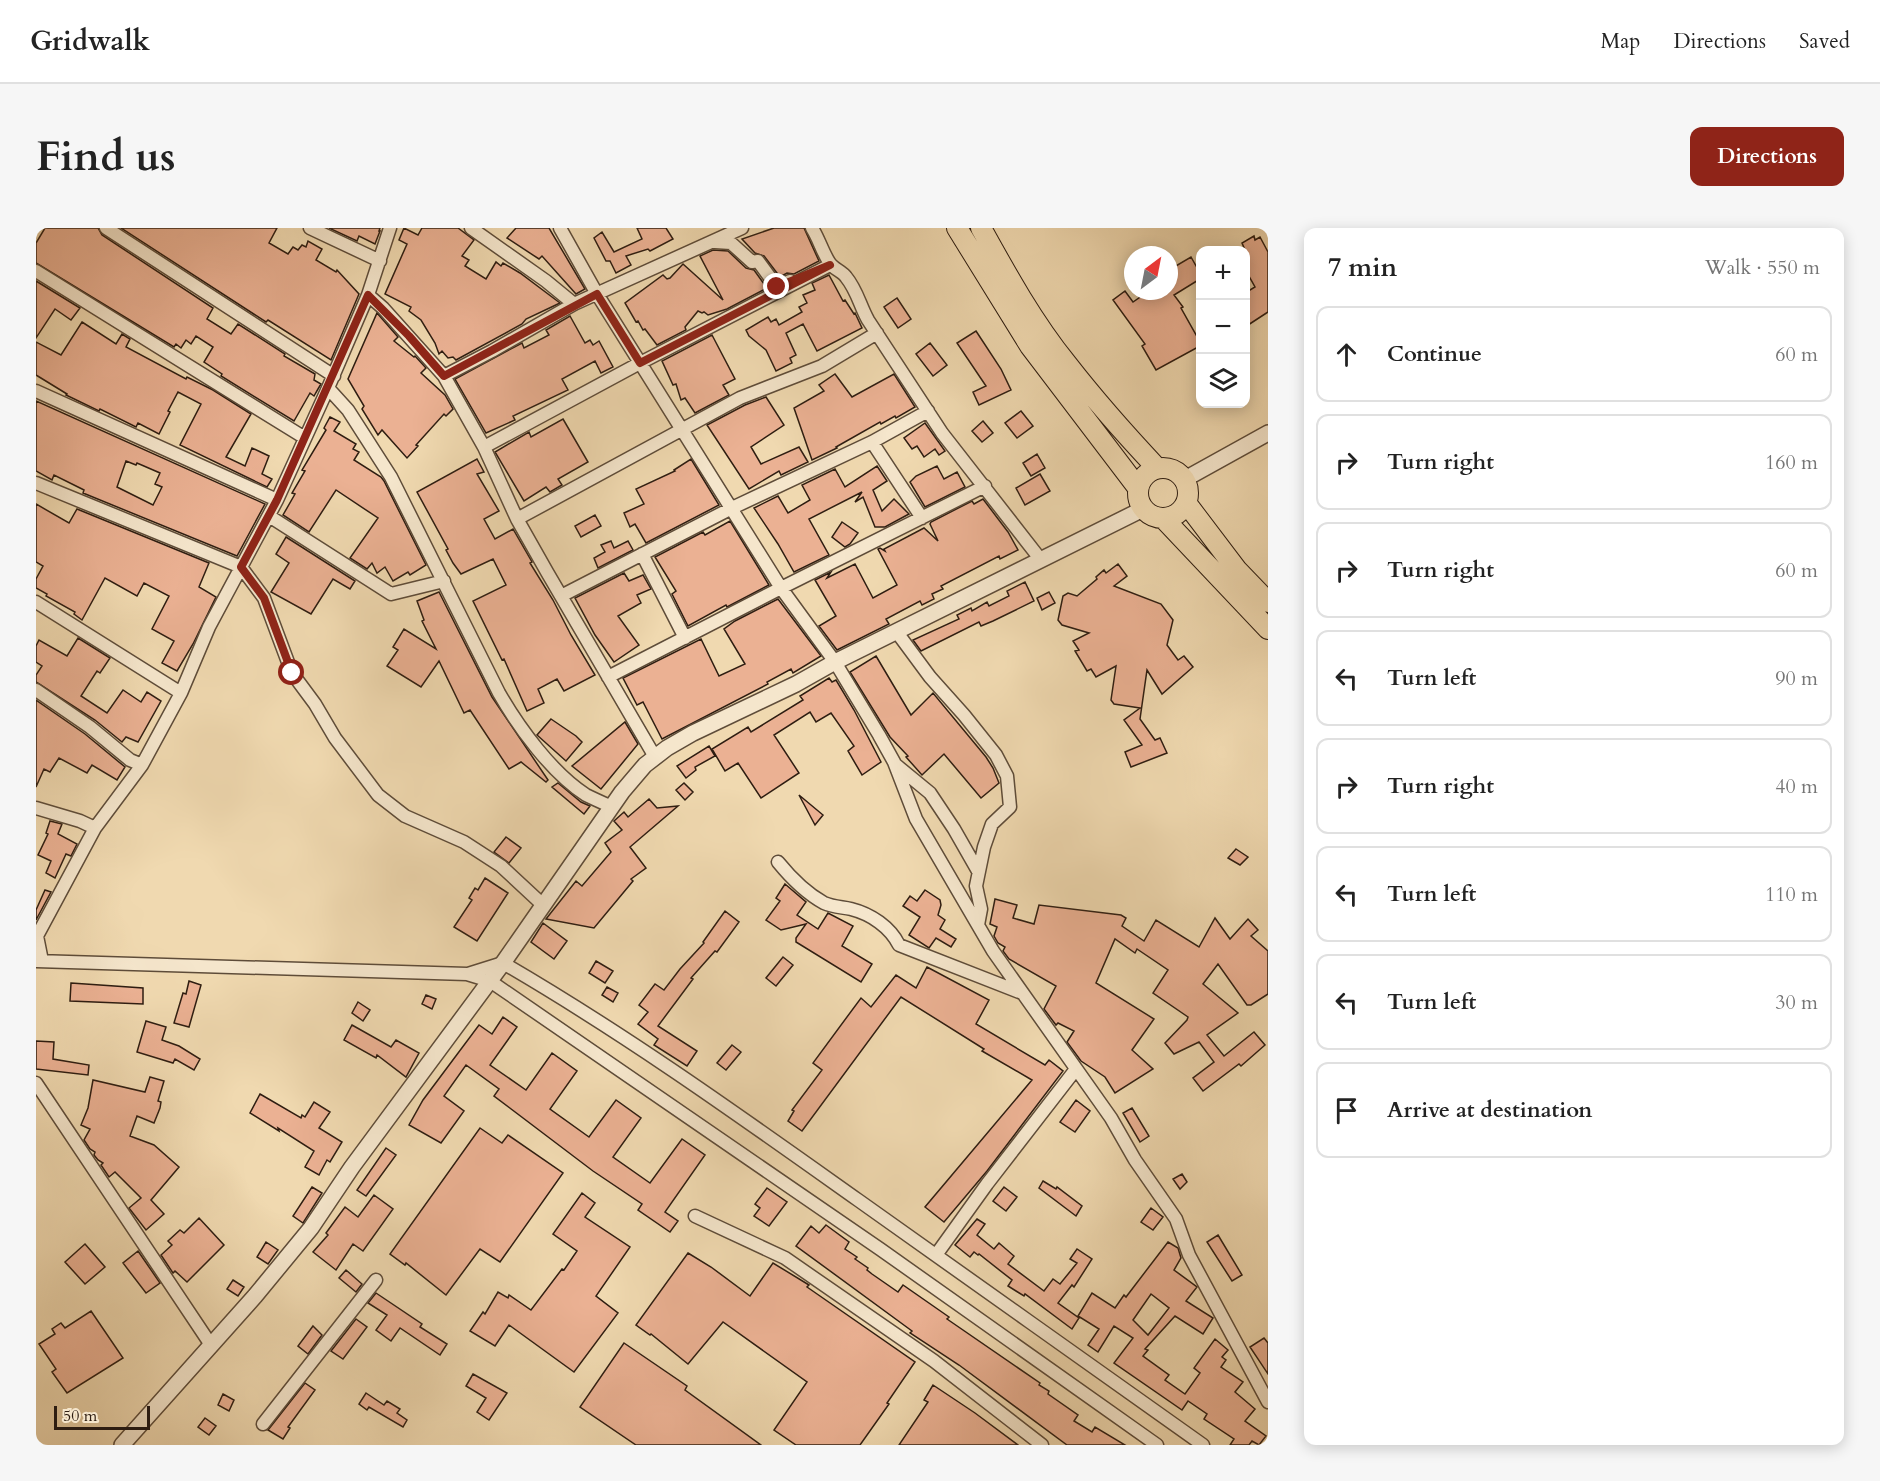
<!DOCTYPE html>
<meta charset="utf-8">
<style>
:root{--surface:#fff;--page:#f6f6f6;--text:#222;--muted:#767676;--line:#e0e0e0;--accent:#8f2418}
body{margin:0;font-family:Cardo,serif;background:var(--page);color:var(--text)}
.controls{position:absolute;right:18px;top:18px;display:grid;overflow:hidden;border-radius:12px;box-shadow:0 3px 15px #0003}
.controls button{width:54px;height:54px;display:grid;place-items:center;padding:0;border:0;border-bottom:2px solid var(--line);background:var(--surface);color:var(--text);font:30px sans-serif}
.compass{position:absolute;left:1088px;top:18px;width:54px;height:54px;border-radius:50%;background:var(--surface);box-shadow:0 3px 15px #0003;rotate:32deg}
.scale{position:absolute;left:18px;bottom:15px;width:96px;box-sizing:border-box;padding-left:6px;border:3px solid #2e1d11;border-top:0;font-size:16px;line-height:21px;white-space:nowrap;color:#2e1d11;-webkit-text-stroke:4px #f5e6cc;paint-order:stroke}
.stop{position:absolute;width:18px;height:18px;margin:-14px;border:4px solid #8f2418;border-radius:50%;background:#fff}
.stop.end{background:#8f2418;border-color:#fff;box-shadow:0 2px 6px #0008}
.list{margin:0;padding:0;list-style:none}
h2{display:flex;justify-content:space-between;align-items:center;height:78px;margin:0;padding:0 24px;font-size:26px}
h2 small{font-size:20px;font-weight:400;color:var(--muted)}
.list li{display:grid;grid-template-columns:39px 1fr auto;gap:18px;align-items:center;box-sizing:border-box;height:96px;margin:0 12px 12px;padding:0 12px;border:2px solid var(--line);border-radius:12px}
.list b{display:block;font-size:22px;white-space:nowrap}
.list em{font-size:20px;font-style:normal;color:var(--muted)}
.icon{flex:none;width:33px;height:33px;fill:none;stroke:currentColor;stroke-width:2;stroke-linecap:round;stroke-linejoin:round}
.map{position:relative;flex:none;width:1232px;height:1217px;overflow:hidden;border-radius:12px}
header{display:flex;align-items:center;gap:36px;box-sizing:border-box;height:84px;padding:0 30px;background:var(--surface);border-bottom:2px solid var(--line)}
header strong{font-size:28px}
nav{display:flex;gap:33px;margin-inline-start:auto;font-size:21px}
.intro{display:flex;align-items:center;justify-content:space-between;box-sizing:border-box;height:144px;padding:0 36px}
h1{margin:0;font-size:42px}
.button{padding:15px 27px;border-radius:12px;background:var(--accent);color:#fff;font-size:21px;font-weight:700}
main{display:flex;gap:36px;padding:0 36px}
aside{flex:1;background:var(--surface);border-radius:12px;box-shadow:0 3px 15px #0003}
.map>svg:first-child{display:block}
.building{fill:#ebb193;stroke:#2e1d11;stroke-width:1.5;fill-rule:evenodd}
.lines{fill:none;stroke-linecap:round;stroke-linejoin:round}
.minor-casing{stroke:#5e4c39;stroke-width:15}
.tertiary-casing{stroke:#5e4c39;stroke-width:18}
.trunk-casing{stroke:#2e1d11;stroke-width:22}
.minor{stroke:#f5e6cc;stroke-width:12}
.tertiary{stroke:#f5e6cc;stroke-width:15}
.trunk{stroke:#f0d9b0;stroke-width:20}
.route{stroke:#8f2418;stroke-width:8}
</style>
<header>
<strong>Gridwalk</strong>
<nav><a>Map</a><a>Directions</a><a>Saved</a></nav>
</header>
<div class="intro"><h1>Find us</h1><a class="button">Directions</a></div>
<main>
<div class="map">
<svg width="1232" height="1217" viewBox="0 0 1232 1217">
<rect width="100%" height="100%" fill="#f0d9b0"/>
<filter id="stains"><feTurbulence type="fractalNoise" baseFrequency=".00333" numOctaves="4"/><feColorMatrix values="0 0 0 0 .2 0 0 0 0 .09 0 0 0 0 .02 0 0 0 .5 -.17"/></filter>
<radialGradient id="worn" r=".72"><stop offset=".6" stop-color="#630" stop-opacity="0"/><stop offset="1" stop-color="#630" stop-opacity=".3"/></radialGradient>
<!-- building -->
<path class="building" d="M9 0H62L66 7 177 80 171 91 195 106 202 96 249 126 248 128 279 146 278 152 285 156 282 161 278 168 274 165 258 193 185 148 186 146 168 134 177 119 160 108 155 116 150 112 145 120 140 116 138 119 0 35V15Z
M85 0H241L233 15 252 26 257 19 262 22 266 17 270 19 272 13 286 21 280 32 300 44 301 42 323 66 295 132 232 92 230 94Z
M293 0H344L343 3H344L339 16 323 8 321 13Z
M368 0 382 7 386 0H422L438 12 426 28 433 32 429 38 450 51 460 34 465 38 467 35 484 45 524 75 490 91 486 96 420 132 417 129 412 130 406 123 403 126 399 115 385 92 373 83 375 79 349 66 371 16 363 12Z
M480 0H513L549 61 540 66 506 28 503 31 471 10Z
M601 0H630L637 11 614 23 612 21 590 28 595 37 580 45 574 33H570L558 10 566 4 578 24 606 11Z
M738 0H768L783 33 758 46 751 45 744 49 728 28 719 25 706 11Z
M1218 8 1219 12 1224 9 1232 24V84L1209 99V65L1219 59 1209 41V22L1206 15Z
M677 22 692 23 710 40 718 42 731 60 691 81 672 87 668 84 666 85 662 83 649 99 650 102 621 117 609 101 607 102 602 93 600 94 589 75 627 47 631 51 634 50 647 36 687 72 664 28Z
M1155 29 1164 45V51L1138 67 1147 79 1145 80 1164 114V118L1120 142 1106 118 1109 116 1077 72 1089 63 1097 74 1113 63H1133V42Z
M793 47 807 73 809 72 818 86 819 85 826 100 781 123 767 96 750 105 760 127 754 130 756 135 740 143 730 122 713 108 710 102 732 89 735 94 740 91 743 97 766 84 763 79 771 75 767 67 779 62 776 55Z
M0 53 44 80 35 92 19 81 0 110Z
M861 70 875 91 862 100 848 79Z
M341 85 362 109 358 113 378 129 379 128 390 140 385 145 409 167 417 181 410 188 408 186 380 217 382 218 371 230 346 202 342 207 326 181 328 178 312 151Z
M534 88 549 115 554 112 557 117 563 113 577 139 565 145 559 133 526 151 532 162 477 188 479 192 450 205 419 151 486 115 488 120 513 107 510 102Z
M46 94 80 116 86 106 94 111 90 119 150 151 151 149 177 162 215 186 190 229 209 238 216 220 233 228 226 246 236 251 231 259 144 217 165 176 142 164 132 183 134 184 123 206 102 195 100 199 64 181 63 183 30 167 31 166 0 147V114L25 127Z
M940 103 965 141 975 162 943 177 937 164 950 158 921 115Z
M676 107 699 151 687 157 693 167 659 185 649 170 645 172 640 156 637 157 626 133Z
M894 115 911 137 897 148 880 126Z
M799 146 816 169 858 146 879 179 860 190 859 188 845 196 844 194 800 219 801 220 776 232 758 180 788 163 783 157Z
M730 169 748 197 715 219 725 236 763 219 772 234 745 247 743 243 713 261 671 197 709 177Z
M0 173 229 276 201 328 47 265 48 262 18 247 16 252 0 243ZM90 233 100 237 101 235 124 245 119 256 126 259 117 277 81 259Z
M985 183 997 198 981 210 969 195Z
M294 189 304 194 298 203 320 216 317 221 323 224 318 232 345 249 348 253 390 337 374 347 372 344 357 353 349 339 341 345 336 335 331 341 314 330 342 290 300 262 273 304 247 287 259 266 256 265 269 243 266 242 290 202 288 200Z
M527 191 552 234 522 251 526 257 514 264 510 259 488 273 459 224 493 204 495 209Z
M947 193 957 205 946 214 936 203Z
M889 195 909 223 903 227 899 221 888 229 881 218 876 221 868 210Z
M1001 226 1009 240 995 248 987 235Z
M441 231 448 244 441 246 463 283 448 291 459 311 477 301 496 334 494 335 517 372 535 407 559 447 528 463 521 451 502 461 508 475 491 483 468 431 466 432 437 373 470 357 457 331 425 346 417 335 410 322 412 321 381 264Z
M655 231 683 277 610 315 599 296 594 299 588 285 608 276 600 261 639 243 638 242Z
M841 238 851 253 837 262 846 283 858 271 873 286 849 299H839L827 269 819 274 826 264 773 291 793 327 758 344 742 316 718 280 742 268 752 285 774 272 766 257 799 241 809 259Z
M901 238 908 251 921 244 929 259 889 279 874 254 880 248Z
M1004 246 1014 263 989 277 980 260Z
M947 271 972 304 982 322 964 331 963 328 905 358 907 361 896 366 898 371 886 377 884 373 850 391 853 396 801 422 783 398 800 388 779 352 795 344 791 350 819 336 837 370 861 357 842 321 844 320 849 323 848 321 888 300 902 313 894 296 895 294 936 273 938 276Z
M0 276 33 295 41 281 173 335 163 359 180 369 157 416 141 443 126 435 138 413 116 401 133 368 108 355 101 368 69 350 46 392 38 386 39 384 10 368 11 366 0 360V351L7 338 0 334Z
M559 287 565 298 545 309 539 298Z
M694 293 733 357 691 379 690 377 652 398 636 366 640 363 619 329 667 304 669 307Z
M806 294 822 305 814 316 809 319 796 309Z
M250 309 319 353 314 361 297 351 275 386 235 364 253 335 240 326Z
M575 313 578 320 592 313 597 322 562 340 558 330 569 324 565 317Z
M1082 336 1091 348 1078 358 1125 376 1137 392 1131 417 1142 432 1148 428 1157 439 1126 466 1111 442 1104 491 1119 512 1124 510 1131 525 1095 539 1089 524 1106 517 1088 492 1104 480 1078 476 1075 472 1080 438 1060 449 1055 441 1051 443 1039 423 1043 422 1037 413 1053 405 1026 397 1022 392 1027 368 1032 365 1041 368 1061 351 1060 349 1068 342 1070 345Z
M588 345 593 353 607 347 615 361 601 367 605 375 582 388 603 417 578 434 559 407 539 370Z
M989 354 998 373 957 393 945 398 943 394 885 423 877 412 923 391 921 387 935 380 936 383 951 374 953 378 973 368 971 363Z
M403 364 456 469 512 552 510 554 485 534 473 541 434 482 428 485 403 433 385 459 351 438 362 422 357 419 368 401 400 421 386 393 388 392 381 373Z
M1013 364 1019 375 1006 382 1001 370Z
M742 371 785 428 757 445 755 441 731 454 732 456 626 511 607 474 601 477 587 450 665 411 683 448 709 436 688 401 699 393Z
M42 410 74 430 64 445 61 443 45 468 71 485 87 462 105 474 111 464 125 473 102 514 90 509 86 514 59 492 0 454V447L6 438 0 434V418L3 412 31 428Z
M840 428 875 487 897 465 950 529 957 540 963 555 945 570 908 526 886 547 870 529 872 528 854 509 814 444Z
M793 450 796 454 800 452 818 482 845 534 826 547 812 523 818 518 795 485 780 494 774 484 738 507 763 545 725 570 702 535 689 543 676 521 712 499 715 504 767 472 764 468Z
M0 472 49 506 89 539 81 552 56 537 51 545 23 530 14 544 8 541 0 559Z
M515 491 540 508 546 514 530 533 501 507Z
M589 494 602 516 565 561 536 538Z
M673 518 679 528 659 539 660 542 650 550 641 538Z
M522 555 545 574 554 578 548 586 516 559Z
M648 555 657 564 649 572 640 562Z
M763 567 787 587 779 597Z
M613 571 621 580 642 578 594 619 610 640 595 651 597 653 558 700 510 691 540 653 546 658 575 624 569 615 586 602 578 593 588 584 592 589Z
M14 593 26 596 22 606 41 616 35 628 30 626 19 650 10 645 15 633 2 627 12 606 10 605Z
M470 609 485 620 473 635 458 624Z
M1200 621 1212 629 1204 637 1192 630Z
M449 650 472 665 441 713 418 699 436 672 433 670 439 660 442 662Z
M749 656 770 674 761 687 782 701 792 685 817 698 806 718 836 736 825 754 760 714V710L770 696 745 702 730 692 744 673 740 670Z
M9 662 15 664 0 692V682Z
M889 662 904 672 905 677 902 687 909 692 904 701 920 711 915 719 900 710 893 720 873 707 884 689 867 678 874 668 881 673Z
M959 671 981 677 977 690 998 696 1003 677 1085 687 1090 690 1086 698 1108 713 1120 692 1163 719 1179 690 1194 711 1212 691 1222 702 1215 708 1232 723V766L1215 777H1211L1182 736 1167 756 1202 785 1171 807 1188 828 1218 804 1229 817 1205 838 1203 836 1167 863 1157 850 1178 834 1163 814 1138 826 1129 815 1151 792 1152 789 1117 765 1132 742 1101 721 1099 725 1079 711 1060 755 1118 791 1096 822 1117 841 1079 865 1069 849 1045 833 1031 814 1038 803 1022 795 1020 797 1008 781 1020 758 973 731 967 723 969 719 962 715 958 708 961 699 954 696Z
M689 683 703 694 681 724 679 723 655 750 657 751 622 798 661 823 651 838 618 817 622 811 602 796 612 784 603 777 619 756 628 762 644 741 668 715 667 714Z
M507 695 531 713 518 731 495 714Z
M747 729 757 737 740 758 730 750Z
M560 733 577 743 569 755 553 745Z
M891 739 953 772 940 796 1009 837 1013 832 1027 843 951 943 908 994 889 979 996 852 946 823 948 821 865 769 766 903 752 893 758 883 756 882 786 842 777 835 825 770 835 779 860 747 880 760Z
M153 753 165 757 153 799 138 795 147 765 150 766Z
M35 755 107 760V776L34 773Z
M571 759 582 765 577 774 566 767Z
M390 767 400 771 396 781 386 776Z
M322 774 334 782 327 793 316 785Z
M467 789 481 799 454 837 490 862 516 825 541 843 514 881 553 909 580 872 605 890 577 929 614 955 646 911 669 927 629 984 642 993 634 1004 602 982 606 976 557 943 458 868 463 861 430 837 408 868 428 883 405 915 373 897 387 872 443 797 456 806Z
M110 793 130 799 126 812 143 818 164 831 158 842 139 831 137 835 101 824Z
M316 797 355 819 360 812 383 825 370 849 341 827 340 830 308 812Z
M0 813 18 814 17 831 53 837 52 847 0 841Z
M696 817 705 824 690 842 681 835Z
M114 849 128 853 122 873 125 874 124 880 118 895 101 888 94 908 118 917 143 939 115 972 128 986 110 1002 93 980 105 970 79 944 73 949 65 937 67 935 62 932 58 927 59 924 54 921 48 912 54 901 45 897 52 880 57 852 109 864Z
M224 866 265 890 266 887 269 889 278 874 294 884 283 900 306 914 294 934 291 932 283 947 269 939 278 923 242 900 243 903 214 885Z
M1040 872 1054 883 1039 904 1024 894Z
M1096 880 1113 908 1104 914 1087 885Z
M444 900 466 915 472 907 527 945 464 1034 444 1021 410 1067 370 1035 369 1037 354 1026Z
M350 920 360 927 330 968 321 962Z
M1146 946 1151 954 1144 961 1137 951Z
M1007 953 1020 961 1021 959 1046 978 1040 988 1003 960Z
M276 959 286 965 267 995 257 988Z
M968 959 981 969 970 983 957 973Z
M731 960 751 974 733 998 718 988 724 980 719 976Z
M546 965 559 975 549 989 594 1019 560 1068 582 1085 538 1144 473 1097 459 1118 434 1103 447 1084 449 1086 462 1064 472 1070 473 1067 495 1082 526 1041 528 1042 541 1023 517 1006Z
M338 967 357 981 327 1023 317 1016 300 1042 277 1024 292 1007 290 1005 309 979 322 989Z
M1115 980 1127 989 1117 1002 1105 994Z
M163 990 188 1017 151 1054 139 1043 137 1045 125 1027 136 1017 132 1013 144 1002 148 1005Z
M941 991 949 996 941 1007 958 1021 963 1015 978 1028 972 1036 1008 1063 1017 1051 1024 1056 1041 1035 1034 1031 1041 1021 1056 1031 1038 1059 1036 1057 1022 1075 1043 1090 1036 1101 989 1066 988 1068 972 1058 976 1052 943 1026 942 1027 938 1024 934 1029 919 1017Z
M790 997 813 1014 809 1021 821 1029 819 1031 832 1040 831 1042 836 1046 862 1064 867 1057 913 1089 911 1091 1004 1155 1003 1157 1013 1163 1012 1166 1042 1187 1038 1193 1056 1204 1059 1199 1089 1217H1031L923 1137 874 1105 876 1103 760 1018 775 998 783 1005Z
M1182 1007 1206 1047 1196 1053 1171 1014Z
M230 1014 242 1022 232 1036 221 1029Z
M1132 1014 1142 1020 1145 1030 1138 1042 1161 1059 1150 1073 1177 1090 1167 1106 1139 1088 1109 1121 1112 1122 1107 1128 1133 1147 1129 1152 1149 1166 1164 1145 1158 1140 1179 1111 1192 1122 1186 1129 1190 1132 1185 1139 1207 1154 1199 1164 1219 1181 1209 1193 1230 1208 1223 1217 1216 1213 1213 1217H1194L1198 1211 1168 1191 1171 1186 1152 1173 1146 1182 1078 1135 1097 1110 1078 1098 1062 1124 1052 1117 1063 1101 1042 1088 1056 1065 1079 1080 1088 1067 1090 1069ZM1115 1066 1133 1080 1112 1107 1097 1092Z
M49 1016 69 1039 49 1056 29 1034Z
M102 1023 124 1055 110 1065 87 1035Z
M652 1025 675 1039 714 1068 737 1035 773 1057 771 1059 879 1134 851 1175 853 1176 824 1217H760L738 1202 771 1154 687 1094 652 1136 615 1106 614 1107 600 1097Z
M310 1042 326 1056 320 1064 303 1050Z
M197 1052 208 1059 202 1068 191 1061Z
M340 1065 386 1096 384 1099 411 1116 404 1127 364 1100 355 1113 340 1102 351 1087 332 1075Z
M55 1083 87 1130 31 1165 16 1144 20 1141 3 1116 19 1106 16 1101 25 1095 29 1100Z
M320 1091 331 1099 307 1131 295 1123Z
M277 1098 286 1107 272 1126 262 1118Z
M1228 1110 1232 1115V1146L1214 1119Z
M588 1115 651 1158 649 1162 725 1217H600L544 1179Z
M437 1146 471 1165 453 1192 441 1184 450 1170 430 1158Z
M269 1155 279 1162 252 1199 254 1200 247 1211 232 1202Z
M897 1157 939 1185 982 1217H863L892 1174 888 1172Z
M330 1165 348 1177 351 1173 364 1181 361 1185 371 1192 367 1199 333 1179 331 1182 323 1176Z
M187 1166 198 1172 193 1183 182 1177Z
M169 1190 180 1198 173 1207 162 1199Z"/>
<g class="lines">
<defs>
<path id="minor" d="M70 0 298 148
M274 0 344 33
M435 0 510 53 538 76
M524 0 561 66 745 360 799 434 843 507 858 534 880 591 957 723 1075 890 1099 932 1140 991 1153 1027 1232 1174
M776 0C783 11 786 23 793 34 797 41 806 43 810 49 821 62 824 78 832 92L906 205 1005 332
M679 14 695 15 716 34 722 33 741 59 754 53
M0 43 269 210
M332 67 347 80 408 148 448 219 481 291 511 344 619 529
M408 148 456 123 538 76 706 0
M292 160 312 182 355 249 463 465C483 500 516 545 550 567 558 571 567 575 576 579
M0 163 241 272
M836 214 886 290
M448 219 604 135 794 37
M0 255 205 339 228 370 256 445 279 476 299 510 342 567 369 588 428 614 465 638 507 677
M233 288 355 366 408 353
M481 291 704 170 786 138 841 105
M606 326 649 410
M525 368 696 280 836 214 892 183
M0 374 145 465
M860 403 894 449 928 487 960 527 971 548 974 579 956 596 948 619 940 658 945 681 942 697
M572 449 745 360 949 258
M0 462 54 499 94 532 106 537
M860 537 894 565 918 601 942 643
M0 580 44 593 59 600
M742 634C755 650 770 665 788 675 797 679 806 679 815 681 835 686 854 699 863 717L986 765
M0 733 431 746 454 753 844 1021 1121 1217
M6 733 1 708 59 600 106 537 145 465 173 399 241 272 292 160 332 67 354 0
M432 746 467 735C591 807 705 889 822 972 937 1054 1052 1135 1167 1217
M0 855 175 1117
M659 988 749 1030 898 1133 1006 1217
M900 1027 951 956 1040 841
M227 1196 340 1052"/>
<path id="tertiary" d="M1149 251 1232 205
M86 1217 219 1068 275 1000 316 939 467 735 586 564 609 537 631 520 657 505 760 456 799 434 1107 281"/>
<path id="trunk" d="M921 0 994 118 1102 260
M945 0C971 47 997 94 1031 136 1059 172 1090 207 1121 240
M1102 265a25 25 0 1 1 50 0a25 25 0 1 1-50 0Z
M1151 276 1201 342 1232 374
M1127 290 1232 401"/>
</defs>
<!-- minor casing -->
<use href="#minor" class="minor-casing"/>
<!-- tertiary casing -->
<use href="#tertiary" class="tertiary-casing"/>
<!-- trunk casing -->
<use href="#trunk" class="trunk-casing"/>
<!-- minor -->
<use href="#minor" class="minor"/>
<!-- tertiary -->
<use href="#tertiary" class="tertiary"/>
<!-- trunk -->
<use href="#trunk" class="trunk"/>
</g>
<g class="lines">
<!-- route -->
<path class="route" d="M256 445 228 370 205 339 241 272 332 67 373 108 408 148 561 66 604 135 794 37 741 59"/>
</g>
<rect width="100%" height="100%" filter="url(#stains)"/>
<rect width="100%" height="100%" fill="url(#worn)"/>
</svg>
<div class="controls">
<button>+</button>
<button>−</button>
<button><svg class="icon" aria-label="layers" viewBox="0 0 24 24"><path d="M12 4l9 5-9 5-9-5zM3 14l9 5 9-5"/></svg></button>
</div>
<svg class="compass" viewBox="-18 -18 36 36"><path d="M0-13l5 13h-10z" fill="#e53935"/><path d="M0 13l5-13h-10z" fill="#767676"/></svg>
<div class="scale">50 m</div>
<div class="stop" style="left:256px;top:445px"></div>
<div class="stop end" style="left:741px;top:59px"></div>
</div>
<aside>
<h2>7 min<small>Walk · 550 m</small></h2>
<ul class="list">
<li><svg class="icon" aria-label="ahead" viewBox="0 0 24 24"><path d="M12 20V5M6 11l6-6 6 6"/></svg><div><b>Continue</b></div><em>60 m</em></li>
<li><svg class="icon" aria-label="right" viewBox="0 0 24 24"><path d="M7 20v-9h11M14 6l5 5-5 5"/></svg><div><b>Turn right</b></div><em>160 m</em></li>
<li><svg class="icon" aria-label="right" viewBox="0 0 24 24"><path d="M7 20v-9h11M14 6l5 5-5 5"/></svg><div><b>Turn right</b></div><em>60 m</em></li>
<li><svg class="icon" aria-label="left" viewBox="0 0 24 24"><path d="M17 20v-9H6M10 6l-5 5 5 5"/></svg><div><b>Turn left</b></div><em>90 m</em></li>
<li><svg class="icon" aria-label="right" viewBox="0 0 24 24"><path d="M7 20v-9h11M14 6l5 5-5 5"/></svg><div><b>Turn right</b></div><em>40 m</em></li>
<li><svg class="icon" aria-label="left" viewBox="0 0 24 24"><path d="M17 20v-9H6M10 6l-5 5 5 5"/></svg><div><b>Turn left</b></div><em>110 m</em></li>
<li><svg class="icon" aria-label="left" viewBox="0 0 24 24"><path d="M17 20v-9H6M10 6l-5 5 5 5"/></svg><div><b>Turn left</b></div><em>30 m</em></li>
<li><svg class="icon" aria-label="arrive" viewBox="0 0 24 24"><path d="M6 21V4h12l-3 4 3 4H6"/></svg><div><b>Arrive at destination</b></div></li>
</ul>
</aside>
</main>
